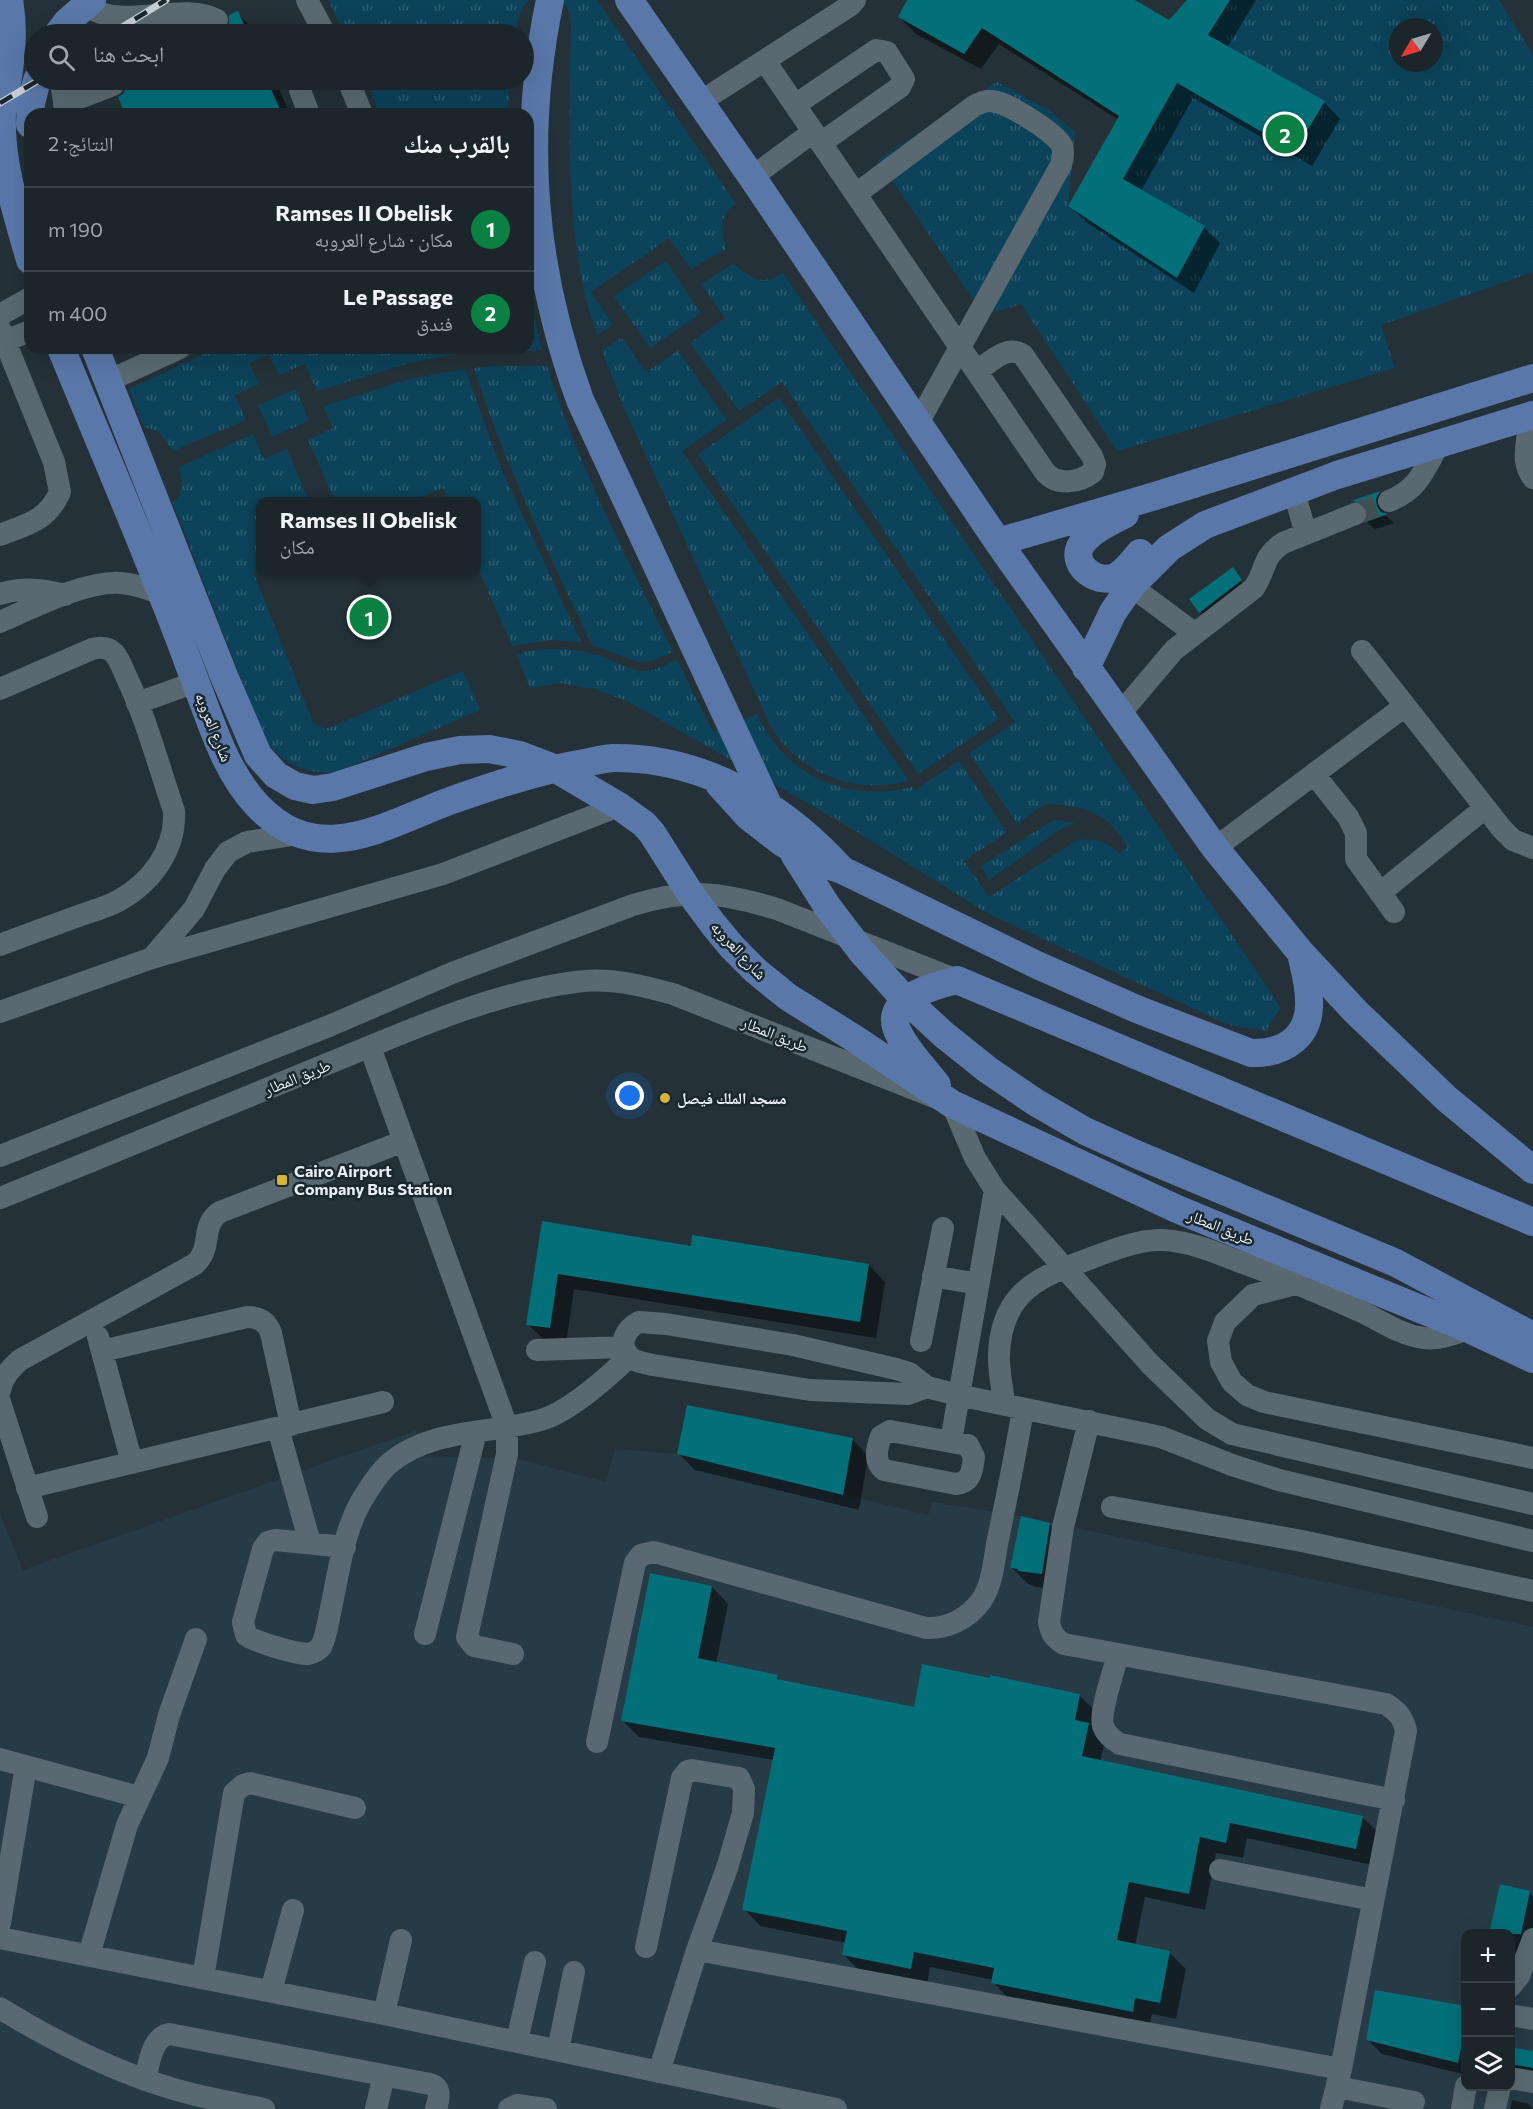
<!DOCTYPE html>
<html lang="ar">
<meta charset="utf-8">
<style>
:root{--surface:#1b252a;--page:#242d32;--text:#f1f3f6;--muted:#a0a5a8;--line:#394247;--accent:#0b8043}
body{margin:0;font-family:Commissioner,"Noto Naskh Arabic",sans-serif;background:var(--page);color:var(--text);direction:rtl}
.controls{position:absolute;right:18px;bottom:18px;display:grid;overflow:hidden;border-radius:12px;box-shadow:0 6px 24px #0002}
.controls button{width:54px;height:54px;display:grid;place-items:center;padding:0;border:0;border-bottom:2px solid var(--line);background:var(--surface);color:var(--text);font:30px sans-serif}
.compass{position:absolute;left:1389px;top:18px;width:54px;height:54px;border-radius:50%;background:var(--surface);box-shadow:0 6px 24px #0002;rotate:232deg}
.you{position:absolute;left:630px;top:1096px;width:21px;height:21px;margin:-15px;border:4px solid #fff;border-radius:50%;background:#1a73e8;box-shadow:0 0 0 9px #1a73e833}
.badge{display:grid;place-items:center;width:39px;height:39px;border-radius:50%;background:var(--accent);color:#fff;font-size:20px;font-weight:700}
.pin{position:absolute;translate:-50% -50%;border:3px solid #fff;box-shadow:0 2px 6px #0006}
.popup{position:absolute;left:256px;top:497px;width:225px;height:78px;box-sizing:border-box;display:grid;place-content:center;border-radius:12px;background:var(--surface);filter:drop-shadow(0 2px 4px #0005);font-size:20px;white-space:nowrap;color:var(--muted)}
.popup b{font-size:22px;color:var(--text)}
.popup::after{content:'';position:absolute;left:50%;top:100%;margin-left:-12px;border:12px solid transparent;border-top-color:var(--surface)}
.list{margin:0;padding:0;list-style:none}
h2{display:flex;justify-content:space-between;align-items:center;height:78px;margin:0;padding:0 24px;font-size:26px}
h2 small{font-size:20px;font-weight:400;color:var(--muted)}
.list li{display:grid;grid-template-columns:39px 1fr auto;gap:18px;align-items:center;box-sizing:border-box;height:84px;padding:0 24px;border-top:2px solid var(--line)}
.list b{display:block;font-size:22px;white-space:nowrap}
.list p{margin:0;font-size:20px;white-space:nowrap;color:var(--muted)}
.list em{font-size:20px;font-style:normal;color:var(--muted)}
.icon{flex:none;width:33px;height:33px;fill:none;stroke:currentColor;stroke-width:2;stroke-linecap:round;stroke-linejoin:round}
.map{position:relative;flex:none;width:1533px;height:2109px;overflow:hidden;direction:ltr}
.search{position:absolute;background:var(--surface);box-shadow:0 6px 24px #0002;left:24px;top:24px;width:510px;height:66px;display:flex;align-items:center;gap:15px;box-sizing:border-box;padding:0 21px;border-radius:33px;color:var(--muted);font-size:22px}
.panel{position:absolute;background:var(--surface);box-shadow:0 6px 24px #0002;left:24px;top:108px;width:510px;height:246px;border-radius:18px;direction:rtl}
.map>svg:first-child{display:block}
.built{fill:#273b46;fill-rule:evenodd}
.grass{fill:url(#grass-tufts);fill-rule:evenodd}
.shadow{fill:#0007}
.building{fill:#036f79}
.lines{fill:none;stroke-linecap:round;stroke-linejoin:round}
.minor-tunnel{stroke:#414e54;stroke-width:22;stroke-dasharray:22 11;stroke-linecap:butt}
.minor{stroke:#5a6971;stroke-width:22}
.major{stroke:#5978a9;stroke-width:28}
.rail-casing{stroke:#c4cdd2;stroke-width:7}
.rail{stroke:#1a272e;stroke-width:4.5;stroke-dasharray:14;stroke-linecap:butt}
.poi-dot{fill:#d4b635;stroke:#1a272e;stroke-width:2}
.labels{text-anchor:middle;stroke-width:5;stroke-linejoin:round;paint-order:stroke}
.street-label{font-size:16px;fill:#e7eff4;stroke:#1a272e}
.poi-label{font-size:16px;font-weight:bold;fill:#e7eff4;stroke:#1a272e;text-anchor:start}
</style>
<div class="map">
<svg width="1533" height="2109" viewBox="0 0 1533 2109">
<defs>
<pattern id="grass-tufts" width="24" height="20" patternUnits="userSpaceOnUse" patternTransform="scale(1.5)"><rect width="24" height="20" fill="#0c425a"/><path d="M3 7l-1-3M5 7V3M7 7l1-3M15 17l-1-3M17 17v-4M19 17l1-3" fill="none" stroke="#2f5e72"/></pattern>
</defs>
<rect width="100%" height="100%" fill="#243138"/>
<!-- built -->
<path class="built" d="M417 1430 414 1456 515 1458 606 1482 615 1449 677 1454 928 1515 932 1502 1021 1516 1533 1627V2109H0V1514L23 1570ZM1466 1934H1510V2086H1466Z"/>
<!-- grass -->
<path class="grass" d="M328 0H529C518 10 518 21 515 34H345Z
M560 0H597L736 204C717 215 722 231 726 249L691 269 669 238 591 292 613 325 597 335C593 320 587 305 584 291 565 202 570 111 571 21L567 7Z
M1230 0H1499L1533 55V272L1381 325 1395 368 1117 451 1021 304 984 315 878 160 997 82 1049 110 1075 132 1068 206 1177 277 1204 226 1123 179 1177 83 1295 151 1324 102 1208 35ZM1398 27H1434V63H1398Z
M367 80H509L508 114H379Z
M666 261 701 313 650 348 614 296Z
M733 264C753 278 760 287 783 273L1270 991 1280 1008 1266 1031 1229 1025 987 913 841 822 627 701 594 689 560 683 530 688 516 654C544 647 575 647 603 657 618 662 630 672 646 671 657 670 667 664 677 660L713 732 757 714C785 776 847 803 912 787L915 790 959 761 1007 832 964 861 989 897 1076 841C1093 837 1106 841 1119 853L1128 848C1115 823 1096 810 1069 806 1062 805 1052 803 1045 805 1036 808 1026 819 1018 825L969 753 1015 722 782 382 739 411 690 343 725 318 701 284Z
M528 294 542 350 469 352 468 348H528Z
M622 338 646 372 678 351 727 420 682 451 909 781C855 795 806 776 773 731L623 406 602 350Z
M217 348H459L461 353 410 363 317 391 305 364 279 375 269 354 249 363 259 384 235 395 246 420 173 451 158 431 144 427 129 389Z
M494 366H547C578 466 627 558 673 652L652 661 638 662 592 645C549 554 504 464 474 368Z
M465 369 501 468 581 642 551 640 512 646 477 566V502L449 501 443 488 410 501H335L308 440 333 428 323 406 414 378Z
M296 389 309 421 272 437 258 405Z
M779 398 999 719 918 774 698 454Z
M253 434 264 459 287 449 309 501 261 502V562L256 568 254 574 313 723 323 728H329L463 671 480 710 337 772C305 775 280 763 263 736L173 503C185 492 181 481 179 467Z
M1057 820 1075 823 1061 829 989 880 981 866 1050 822Z"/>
<!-- shadow -->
<path class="shadow" d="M909 0H1136V2L1170 22 1189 0H1256L1227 48 1324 102 1340 119 1312 166 1193 98 1141 191 1204 227 1220 243 1194 293 1086 222 1070 206 1119 120 999 44 981 69 916 34 899 17Z
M237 13 254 29 256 34H221L226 32Z
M117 80H275L290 114H127L128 88H125Z
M1380 493 1387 500 1383 508 1384 514 1394 523 1375 529 1367 522 1370 515 1369 510 1360 509 1353 502Z
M1233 569 1240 576H1238L1245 587 1208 620 1191 599Z
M544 1223 692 1247 869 1265 885 1282 876 1338 574 1289 566 1344 544 1340 528 1324Z
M852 1439 868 1456 859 1510 695 1470 679 1454Z
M1049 1524 1066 1541 1058 1590 1036 1587 1028 1584 1011 1567Z
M712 1587 728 1604 716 1664 777 1676 782 1682 915 1709 1079 1695 1096 1712 1105 1741 1100 1762 1362 1817 1379 1833 1372 1865 1247 1838 1243 1858 1216 1853 1205 1910 1145 1897 1135 1946 1170 1953 1186 1969 1176 2019 1152 2014 1149 2027 1009 1999 993 1982V1980L930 1967 927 1985 860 1971 844 1955 846 1943 760 1926 744 1909 774 1760 639 1737 622 1720Z
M1529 1892 1533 1896V1943L1510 1985V1934Z
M1466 2008V2075L1382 2054 1367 2039Z
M1510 2048 1533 2052V2079L1510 2074Z
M1512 2100 1529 2104 1533 2109H1510Z"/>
<!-- building -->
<path class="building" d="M907 0H1135L1169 20 1187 0H1230L1208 35 1325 101 1295 151 1177 83 1123 179 1205 226 1177 278 1068 206 1119 116 982 28 964 54 898 17Z
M238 11 248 34H182L198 28 220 33 225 31 229 25V15Z
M125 80H267L282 114H125L118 97 123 94 126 88Z
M1380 491 1376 499 1377 506 1381 512 1388 514 1366 522 1368 515 1367 508 1363 503 1351 501Z
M1233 567 1242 580 1199 613 1189 599Z
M542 1221 691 1246 692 1235 869 1264 860 1322 558 1274 550 1328 526 1325Z
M687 1405 853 1438 843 1495 677 1454Z
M1021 1516 1050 1523 1042 1574 1018 1571V1569L1010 1568Z
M650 1573 712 1586 698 1658 778 1675 777 1679 914 1707 922 1664 990 1678V1675L1080 1694 1075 1720 1089 1723 1082 1756 1363 1816 1356 1849 1230 1823 1226 1843 1200 1837 1189 1894 1129 1882 1117 1940 1170 1951 1160 2003 1135 1998 1133 2012 991 1983 994 1968 914 1952 911 1969 842 1955 847 1931 742 1910 775 1748 621 1721Z
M1500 1884 1530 1891 1521 1934H1489Z
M1375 1990 1466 2006V2025L1458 2063 1366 2040Z
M1510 2047 1533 2051V2068L1510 2064Z"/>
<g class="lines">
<!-- minor-tunnel -->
<path class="minor-tunnel" d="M1355 514 1389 501"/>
<!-- minor -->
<path class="minor" d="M307 0 325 34
M85 5C124 33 179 0 217 20
M765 61 1045 472C1057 486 1079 483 1093 472L1095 464 1092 456 1023 355C1007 344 991 362 977 371
M301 80 300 90 309 114
M348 80 362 114
M61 83 66 114
M700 102 851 5 855 0
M64 104 113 85
M795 105 876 50 887 52 904 79 900 87 821 143
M752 177 813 132
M856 194 974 106C981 102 988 99 997 102 1010 105 1058 134 1062 146 1064 153 1063 159 1061 165L918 423
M0 315 30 298
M0 329 54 462 60 492C47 521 28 524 0 535
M5 341 30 331
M108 381 180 348
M1526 417C1533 440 1517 455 1533 478
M1294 492 1306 534
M1389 501C1419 489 1424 470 1439 444
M1131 586 1194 633
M0 594C23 587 43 589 65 595
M0 622C32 608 87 580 121 583 135 584 149 589 162 594
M1362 651 1502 829 1513 840 1533 848
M0 689 92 649C100 647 108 647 114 653 120 660 123 670 127 678 147 721 159 767 174 811 176 850 151 883 118 901 103 909 85 913 70 919 46 928 23 936 0 945
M137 703 196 682
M1119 715 1174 650 1254 588C1267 569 1261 558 1283 543L1355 514
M1314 774 1348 817 1356 833V859L1394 912
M1215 848 1405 706
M1380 893 1485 808
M152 958 194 909 215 869 228 852 247 842 299 834
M0 1012 152 958 443 874 619 806
M370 1047 507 1427V1454L467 1637 474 1646 513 1654
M0 1156 329 1026 452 973 633 905C690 888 720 892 777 909L957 980
M0 1198C107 1155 214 1111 320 1067 402 1034 486 994 575 982 609 977 640 985 673 994L952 1104 975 1158 995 1190 1150 1364 1207 1419 1232 1434 1533 1504
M933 1276 978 1284
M1299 1283 1253 1295 1225 1322 1218 1341 1221 1362 1232 1382 1247 1395 1264 1402 1533 1458
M639 1322 666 1324 793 1345 896 1369 909 1373 927 1387 908 1394 810 1390 653 1365C645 1363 635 1362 630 1357 616 1344 627 1328 639 1322Z
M98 1337 132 1463
M921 1341 943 1228
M537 1350 624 1347
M102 1351 247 1317C259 1317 267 1322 271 1333L291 1425
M927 1387 958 1395 1161 1437 1232 1465 1279 1480 1533 1541
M0 1390C3 1377 10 1369 20 1360L195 1264C213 1248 200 1225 220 1212L404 1141
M0 1402 37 1517
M1004 1404C1003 1388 998 1371 999 1354 1001 1305 1025 1282 1070 1266 1096 1257 1134 1239 1162 1240 1189 1241 1215 1252 1240 1262 1282 1277 1322 1294 1362 1312 1381 1321 1403 1336 1424 1338 1439 1340 1454 1334 1469 1329
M1089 1421 1063 1527 1049 1622C1051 1633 1054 1638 1064 1644L1386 1704C1398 1712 1403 1717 1406 1731L1341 2069 1331 2109
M278 1428 310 1543
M890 1431 968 1445 974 1457C972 1470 972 1483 956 1484L884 1470C873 1461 877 1448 881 1436Z
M951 1441 995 1190
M27 1488 383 1402
M1112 1507 1302 1541 1533 1591
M345 1547 276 1540 268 1542 263 1549 243 1622 246 1635C255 1642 296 1654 308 1654 313 1653 317 1651 321 1647 327 1635 328 1621 331 1608 339 1571 344 1527 365 1495 372 1484 380 1471 390 1463 431 1428 492 1434 541 1420 569 1412 608 1377 629 1357
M425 1634 476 1432
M1118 1654C1114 1671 1099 1712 1103 1726 1106 1734 1113 1740 1120 1744L1394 1800
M597 1742 635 1563 641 1555 654 1552 926 1628C947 1629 968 1619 981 1601 993 1584 994 1559 998 1539 1007 1496 1016 1453 1023 1409
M0 1759 139 1797
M1220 1870 1373 1900
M0 1923 26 1766
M0 1938 384 2014 836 2109
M646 1947 682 1778 688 1771 692 1770 739 1778 744 1789 743 1813 727 1868 697 1950 659 2072
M697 1950 1341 2069
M89 1955 127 1825 158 1758 169 1715 196 1639
M203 1978 234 1793 243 1785 250 1783 355 1808
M1510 1987 1519 1976 1533 1939
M271 1991 293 1910
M0 2008C60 2045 124 2077 192 2094 216 2100 240 2104 264 2109
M384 2014 401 1940
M1510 2015 1533 2019
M517 2041 535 1962
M558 2050 574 1972
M1510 2078 1533 2082
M145 2080C149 2065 151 2038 169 2034L430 2084C442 2088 439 2099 436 2109
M1337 2087 1414 2102
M376 2109 384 2075
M509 2109 517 2105 546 2109
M1462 2109 1466 2086
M1495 2109 1500 2086"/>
<!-- major -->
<path class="major" d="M9 0C14 27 12 55 7 83 6 93 3 104 2 115 0 163 17 214 30 260
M550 0C521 138 532 268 580 400L769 807 796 857 827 906 862 952 901 995 943 1034 988 1070 1035 1102 1085 1131 1138 1155 1396 1263 1533 1336
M629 0 752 177 998 542 1215 848 1301 953 1356 1012 1447 1099 1533 1170
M58 34 67 22 92 0
M30 124 31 103 37 80
M61 348C95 431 131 514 163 597 177 631 189 665 202 699 216 737 229 775 257 805 317 869 381 827 447 802 492 786 537 771 584 763 594 761 603 759 613 758 704 757 783 805 842 870
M95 348 224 676 258 755 276 775 295 786 313 790 333 787 426 757 460 750 489 749 520 755 554 768 619 806 644 824 652 833 690 893 713 924 732 947 756 971 788 997 852 1037 952 1104 1177 1209 1469 1329 1533 1359
M1125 514C1111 522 1088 531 1080 547 1071 567 1100 586 1117 576 1126 571 1133 561 1140 553
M998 542 1155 496 1533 378
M1086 668 1113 612 1131 586 1169 548 1205 525 1337 475 1533 415
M719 784 749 817 784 844
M825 864 842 870 1037 965 1139 1010 1251 1053C1285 1054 1311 1036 1309 1000 1309 984 1304 968 1301 953
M937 1085C925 1069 902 1046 896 1027 887 997 937 985 957 980L1533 1222"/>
<defs>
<path id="rail" d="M111 34 166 0
M0 103 39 80"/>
</defs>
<!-- rail casing -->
<use href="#rail" class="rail-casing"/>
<!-- rail -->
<use href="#rail" class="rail"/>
</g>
<!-- markers -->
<g class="poi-dot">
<circle cx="665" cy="1098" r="6"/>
<rect x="276" y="1174" width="12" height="12" rx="3"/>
</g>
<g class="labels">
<!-- street labels -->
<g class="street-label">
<text transform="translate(214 727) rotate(68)" y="6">شارع العروبه</text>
<text transform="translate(739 950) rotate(47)" y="6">شارع العروبه</text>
<text transform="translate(775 1034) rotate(22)" y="6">طريق المطار</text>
<text transform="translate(297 1077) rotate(-22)" y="6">طريق المطار</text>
<text transform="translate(1221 1227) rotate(22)" y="6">طريق المطار</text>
</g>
<!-- poi labels -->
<g class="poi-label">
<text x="677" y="1104">مسجد الملك فيصل</text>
<text x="294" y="1177">Cairo Airport<tspan x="294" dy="18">Company Bus Station</tspan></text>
</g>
</g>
</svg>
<div class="controls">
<button>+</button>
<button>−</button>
<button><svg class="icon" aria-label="layers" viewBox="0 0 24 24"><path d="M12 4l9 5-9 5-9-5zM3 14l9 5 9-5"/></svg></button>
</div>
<svg class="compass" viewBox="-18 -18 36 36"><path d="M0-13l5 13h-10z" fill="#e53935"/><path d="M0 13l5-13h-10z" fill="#a0a5a8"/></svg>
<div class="you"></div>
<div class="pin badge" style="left:369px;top:617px">1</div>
<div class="popup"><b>Ramses II Obelisk</b>مكان</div>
<div class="pin badge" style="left:1285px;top:134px">2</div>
<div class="search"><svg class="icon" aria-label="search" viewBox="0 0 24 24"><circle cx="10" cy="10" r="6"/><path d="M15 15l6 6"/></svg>ابحث هنا</div>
<section class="panel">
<h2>بالقرب منك<small>النتائج: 2</small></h2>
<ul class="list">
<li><span class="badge">1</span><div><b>Ramses II Obelisk</b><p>مكان · شارع العروبه</p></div><em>190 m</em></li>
<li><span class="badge">2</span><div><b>Le Passage</b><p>فندق</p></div><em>400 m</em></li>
</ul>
</section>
</div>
